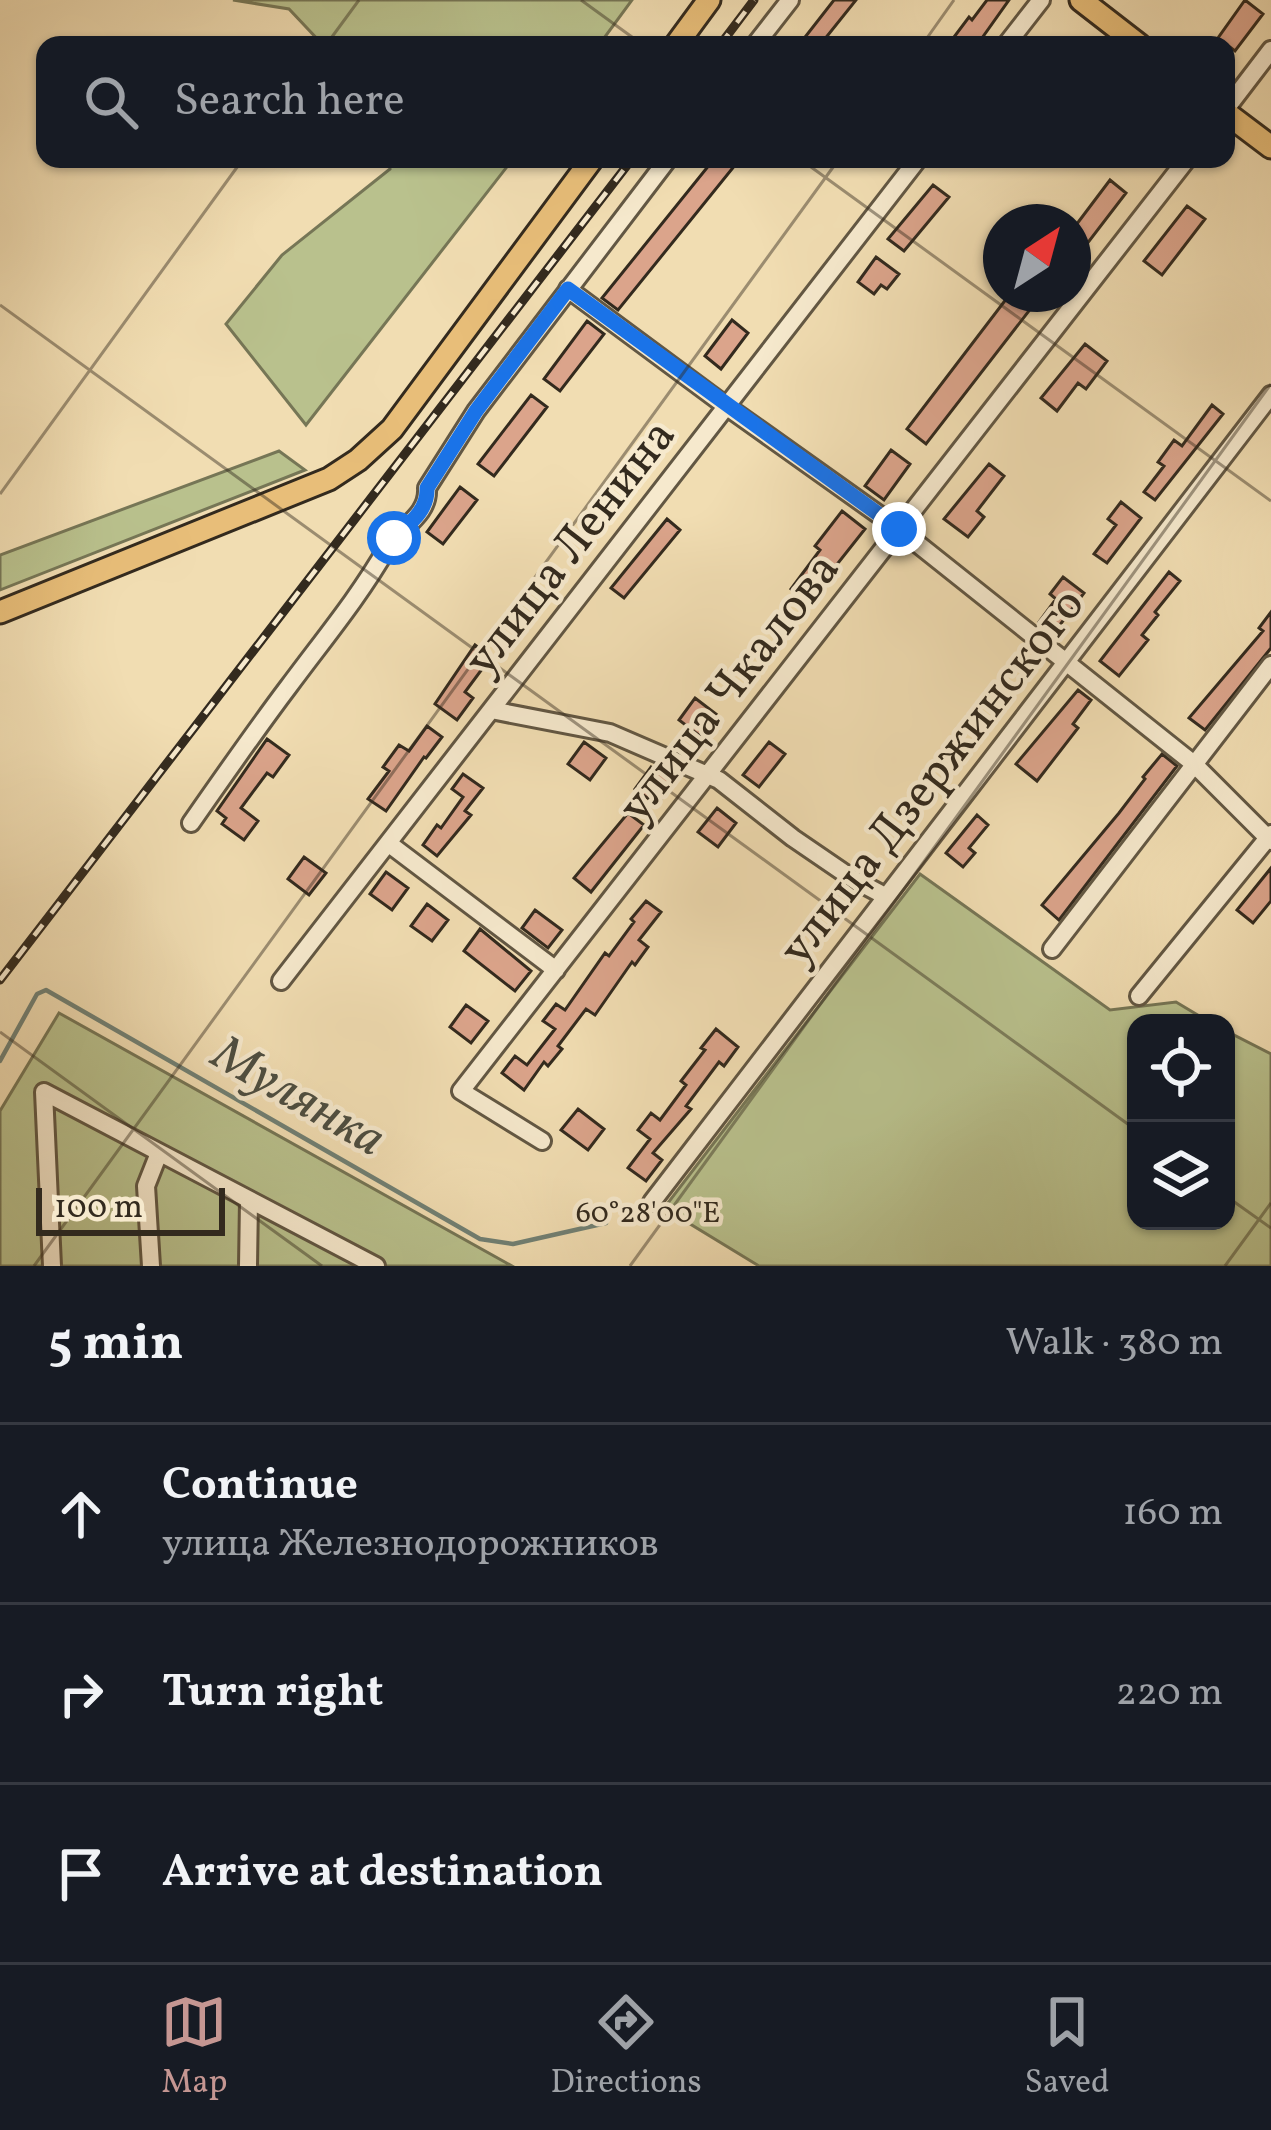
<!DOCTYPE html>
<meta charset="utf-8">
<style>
:root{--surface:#171b24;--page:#20242c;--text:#f1f3f6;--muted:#9ea1a6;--line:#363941;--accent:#c59692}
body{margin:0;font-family:Vollkorn,serif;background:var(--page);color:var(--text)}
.controls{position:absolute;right:36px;bottom:36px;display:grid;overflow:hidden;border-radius:24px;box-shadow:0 3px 9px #0004}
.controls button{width:108px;height:108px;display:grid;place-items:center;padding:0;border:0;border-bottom:3px solid var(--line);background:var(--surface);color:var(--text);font:60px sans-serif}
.compass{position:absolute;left:983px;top:204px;width:108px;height:108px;border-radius:50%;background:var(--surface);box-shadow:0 3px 9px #0004;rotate:36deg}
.scale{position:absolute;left:36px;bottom:30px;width:189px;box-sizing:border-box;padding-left:12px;border:6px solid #332a1e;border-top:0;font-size:33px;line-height:42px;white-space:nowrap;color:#332a1e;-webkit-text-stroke:9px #f6e9cd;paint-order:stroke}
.stop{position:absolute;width:36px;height:36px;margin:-27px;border:9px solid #1a73e8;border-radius:50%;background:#fff}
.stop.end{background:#1a73e8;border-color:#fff;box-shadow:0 3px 12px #0008}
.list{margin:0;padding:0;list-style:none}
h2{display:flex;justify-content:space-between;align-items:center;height:156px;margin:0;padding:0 48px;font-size:51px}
h2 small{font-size:39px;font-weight:400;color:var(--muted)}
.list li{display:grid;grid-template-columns:78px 1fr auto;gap:36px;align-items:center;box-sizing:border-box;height:180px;padding:0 48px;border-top:3px solid var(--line)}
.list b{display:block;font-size:45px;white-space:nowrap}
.list p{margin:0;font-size:39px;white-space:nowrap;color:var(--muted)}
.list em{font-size:39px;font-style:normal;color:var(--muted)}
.icon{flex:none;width:66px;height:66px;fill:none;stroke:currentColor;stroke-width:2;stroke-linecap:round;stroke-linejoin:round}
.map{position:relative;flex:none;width:1271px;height:1266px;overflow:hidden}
.search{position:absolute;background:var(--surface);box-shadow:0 3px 9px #0004;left:36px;right:36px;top:36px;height:132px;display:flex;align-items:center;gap:30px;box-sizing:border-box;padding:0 42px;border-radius:24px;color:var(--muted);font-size:45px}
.sheet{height:696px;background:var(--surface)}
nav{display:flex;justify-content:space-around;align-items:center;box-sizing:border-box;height:168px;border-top:3px solid var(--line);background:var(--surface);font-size:33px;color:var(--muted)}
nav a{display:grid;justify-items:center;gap:6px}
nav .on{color:var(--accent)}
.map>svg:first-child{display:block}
.green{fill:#b9c18d;stroke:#767656;stroke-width:3}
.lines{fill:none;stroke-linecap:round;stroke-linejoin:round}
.stream{stroke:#718175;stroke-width:4.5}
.building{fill:#dba48b;stroke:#332a1e;stroke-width:3}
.minor-casing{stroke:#625743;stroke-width:22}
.major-casing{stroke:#332a1e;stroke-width:27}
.minor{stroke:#f6e9cd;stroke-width:16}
.major{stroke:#e8be79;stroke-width:21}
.rail-casing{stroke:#332a1e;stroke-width:9}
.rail{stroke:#f6e9cd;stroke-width:4.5;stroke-dasharray:14;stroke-linecap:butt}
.route{stroke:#1a73e8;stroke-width:15}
.ticks{fill:none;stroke:#332a1e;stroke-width:3;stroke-opacity:0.45}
.labels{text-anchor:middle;stroke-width:9;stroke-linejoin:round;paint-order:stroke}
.street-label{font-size:48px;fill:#332a1e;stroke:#f6e9cd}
.water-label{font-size:51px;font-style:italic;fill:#4d4e42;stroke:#f6e9cd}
.ticks-label{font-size:30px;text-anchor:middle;fill:#332a1e;stroke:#f6e9cd;stroke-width:9;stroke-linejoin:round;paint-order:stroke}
</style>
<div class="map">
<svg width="1271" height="1266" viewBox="0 0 1271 1266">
<rect width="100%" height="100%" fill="#f1ddb2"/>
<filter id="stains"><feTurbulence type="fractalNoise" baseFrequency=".00167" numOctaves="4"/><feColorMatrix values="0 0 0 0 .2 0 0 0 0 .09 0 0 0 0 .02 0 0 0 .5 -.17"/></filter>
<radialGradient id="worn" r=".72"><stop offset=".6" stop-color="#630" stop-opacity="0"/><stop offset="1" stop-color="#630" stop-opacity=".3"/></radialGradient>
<!-- green -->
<path class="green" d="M233 0H632L599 45H323L289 9Z
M389 159H513L306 425 226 324 282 255 390 169Z
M279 451 305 470 0 590V555Z
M920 874 1110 1010 1176 1002 1211 1023H1136V1221H1226V1031L1271 1054V1266H759L664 1208Z
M59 1013 512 1266H0V1111Z"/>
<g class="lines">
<!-- stream -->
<path class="stream" d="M0 1061 37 994 46 990 480 1239 513 1244 606 1223"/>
</g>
<!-- building -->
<path class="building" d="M834 0H856L820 45H807L802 41Z
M987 0H1009L977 45H948L969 17 972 20Z
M1245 0 1263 14 1235 51 1218 38Z
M714 159H740L618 310 602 298Z
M1110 180 1126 193 1073 262V229Z
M933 185 949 197 904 251 888 239Z
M1187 206 1205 219 1162 275 1144 261Z
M876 257 899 274 887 289 881 285 874 294 858 282Z
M1010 294H1042L926 444 907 429Z
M732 320 748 333 721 369 705 356Z
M587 321 604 334 560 391 544 379Z
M1085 344 1107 361 1086 389 1078 383 1057 411 1041 398Z
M531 395 547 407 494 476 478 464Z
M1212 405 1223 414 1155 500 1144 492 1164 466 1158 462 1174 440 1182 446Z
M891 450 910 464 884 500 865 486Z
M989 464 1004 476 977 511 984 517 968 537 944 519Z
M460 487 477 500 443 544 427 532Z
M1121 502 1141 518 1107 563 1094 554 1116 525 1108 519Z
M842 511 865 529 808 601 791 589 820 550 815 546Z
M667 519 680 530 624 598 611 588Z
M1169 572 1180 581 1155 612 1158 615 1142 635 1148 640 1119 676 1100 661Z
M1063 577 1084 593 1053 634 1039 622 1056 599 1050 594Z
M1271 612V648L1205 730 1189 718 1263 631 1259 628Z
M475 645 491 657 465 692 473 698 457 720 435 704Z
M1078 690 1091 700 1073 724 1078 728 1037 781 1016 764Z
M695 698 716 714 700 736 679 720Z
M427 726 442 737 426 758 424 757 386 811 368 799 389 771 383 767 399 745 409 751Z
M267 739 289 755 273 777 267 773 241 808 258 821 244 840 222 824 226 818 217 811Z
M584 742 606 758 590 780 568 764Z
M769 742 785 754 759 787 743 775Z
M1162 754 1177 766 1059 920 1042 905 1119 813 1145 779 1143 777Z
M651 767 673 783 657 805 635 789Z
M463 774 483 788 465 811 471 815 437 856 423 845 437 825 441 828 463 797 452 789Z
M717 808 736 823 718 847 698 832Z
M628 813 644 825 591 892 574 878Z
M977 815 988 825 969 848 975 853 963 867 946 853Z
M304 857 326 873 309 895 288 879Z
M1271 868V901L1253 923 1237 910Z
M386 872 408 888 392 910 370 894Z
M646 901 661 912 639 940 648 947 635 965 632 962 595 1015 586 1009 558 1046 562 1049 548 1066 544 1062 524 1090 502 1073 515 1056 527 1065 555 1029 543 1021 556 1004 565 1010 605 953 609 956 634 922 631 919Z
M427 904 448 920 432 941 411 926Z
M535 910 562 930 548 948 522 928Z
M480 929 531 971 515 991 464 951Z
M466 1005 488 1021 471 1043 450 1027Z
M716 1029 738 1047 724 1066 719 1062 686 1106 691 1109 653 1153 662 1160 646 1181 628 1168 650 1139 638 1130 651 1113 660 1120 686 1085 681 1081 705 1050 701 1048Z
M578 1109 604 1129 588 1150 561 1130Z"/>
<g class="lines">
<defs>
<path id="minor" d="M755 45 790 0
M1006 45 1041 0
M1226 109 1271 50
M568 289 726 406 899 529 1194 764 1271 841
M491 710 610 733 719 780 793 838 853 879 885 896
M191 823C223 777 255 731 289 686 323 640 359 597 387 548 400 527 429 516 427 488L476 411 668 159
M388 843 556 970
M1052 949 1271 665
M281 981 918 159
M1139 996 1271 834
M542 1141 461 1091 1187 159
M652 1202 1271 395
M52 1266 44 1092 376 1266
M151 1266 146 1186 159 1153
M248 1266 249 1200"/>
<path id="major" d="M1081 0 1139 45
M676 45 709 0
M1226 113 1271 147
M0 612 329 479 358 460 392 429 592 159"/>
</defs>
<!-- minor casing -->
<use href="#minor" class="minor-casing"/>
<!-- major casing -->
<use href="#major" class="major-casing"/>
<!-- minor -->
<use href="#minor" class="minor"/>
<!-- major -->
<use href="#major" class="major"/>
<defs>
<path id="rail" d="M720 45 754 0
M0 980 632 159"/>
</defs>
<!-- rail casing -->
<use href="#rail" class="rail-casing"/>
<!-- rail -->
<use href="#rail" class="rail"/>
</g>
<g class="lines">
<!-- route -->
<path class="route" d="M394 538C409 524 428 511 427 488L476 411 568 289 899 529"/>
</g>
<!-- ticks -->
<path class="ticks" d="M581 0 643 45M326 45 359 0M922 45 954 0M800 159 1271 501M0 305 1136 1130M0 494 243 159M0 1032 322 1266M1226 1196 1271 1228M34 1266 839 159M630 1266 1271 384M1225 1266 1271 1203"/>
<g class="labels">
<!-- street labels -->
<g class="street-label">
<text transform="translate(568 546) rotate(-52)" y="17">улица Ленина</text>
<text transform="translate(727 686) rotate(-52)" y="17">улица Чкалова</text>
<text transform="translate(930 775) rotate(-52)" y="17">улица Дзержинского</text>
</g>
<!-- water labels -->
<g class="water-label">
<text transform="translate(300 1094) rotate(30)" y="18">Мулянка</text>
</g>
</g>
<g class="ticks-label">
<text x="648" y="1222">60°28'00"E</text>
</g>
<rect width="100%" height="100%" filter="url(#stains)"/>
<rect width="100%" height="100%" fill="url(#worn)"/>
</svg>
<div class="controls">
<button><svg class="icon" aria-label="locate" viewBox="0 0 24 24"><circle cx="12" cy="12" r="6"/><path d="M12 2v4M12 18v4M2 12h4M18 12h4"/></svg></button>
<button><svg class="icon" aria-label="layers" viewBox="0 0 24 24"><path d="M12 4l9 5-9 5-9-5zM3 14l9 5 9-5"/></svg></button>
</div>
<svg class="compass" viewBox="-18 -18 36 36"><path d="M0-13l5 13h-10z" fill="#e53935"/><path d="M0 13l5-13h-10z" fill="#9ea1a6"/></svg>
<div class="scale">100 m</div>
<div class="stop" style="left:394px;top:538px"></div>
<div class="stop end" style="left:899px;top:529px"></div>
<div class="search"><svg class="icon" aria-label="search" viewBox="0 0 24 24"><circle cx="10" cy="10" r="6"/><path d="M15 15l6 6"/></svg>Search here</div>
</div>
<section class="sheet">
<h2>5 min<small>Walk · 380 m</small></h2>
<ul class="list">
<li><svg class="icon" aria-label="ahead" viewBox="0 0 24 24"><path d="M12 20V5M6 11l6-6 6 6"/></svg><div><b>Continue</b><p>улица Железнодорожников</p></div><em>160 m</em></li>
<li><svg class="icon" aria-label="right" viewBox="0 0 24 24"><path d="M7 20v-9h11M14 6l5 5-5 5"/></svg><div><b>Turn right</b></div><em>220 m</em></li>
<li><svg class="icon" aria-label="arrive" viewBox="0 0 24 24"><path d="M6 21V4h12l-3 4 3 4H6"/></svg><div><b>Arrive at destination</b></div></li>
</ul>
</section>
<nav>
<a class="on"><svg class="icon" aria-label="map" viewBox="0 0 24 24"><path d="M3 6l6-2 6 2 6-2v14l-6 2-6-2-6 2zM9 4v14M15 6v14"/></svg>Map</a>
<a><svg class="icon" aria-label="directions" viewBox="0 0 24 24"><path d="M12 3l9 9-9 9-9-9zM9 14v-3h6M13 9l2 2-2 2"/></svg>Directions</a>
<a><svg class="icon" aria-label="saved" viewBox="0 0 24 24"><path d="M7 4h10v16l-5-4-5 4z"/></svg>Saved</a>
</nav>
